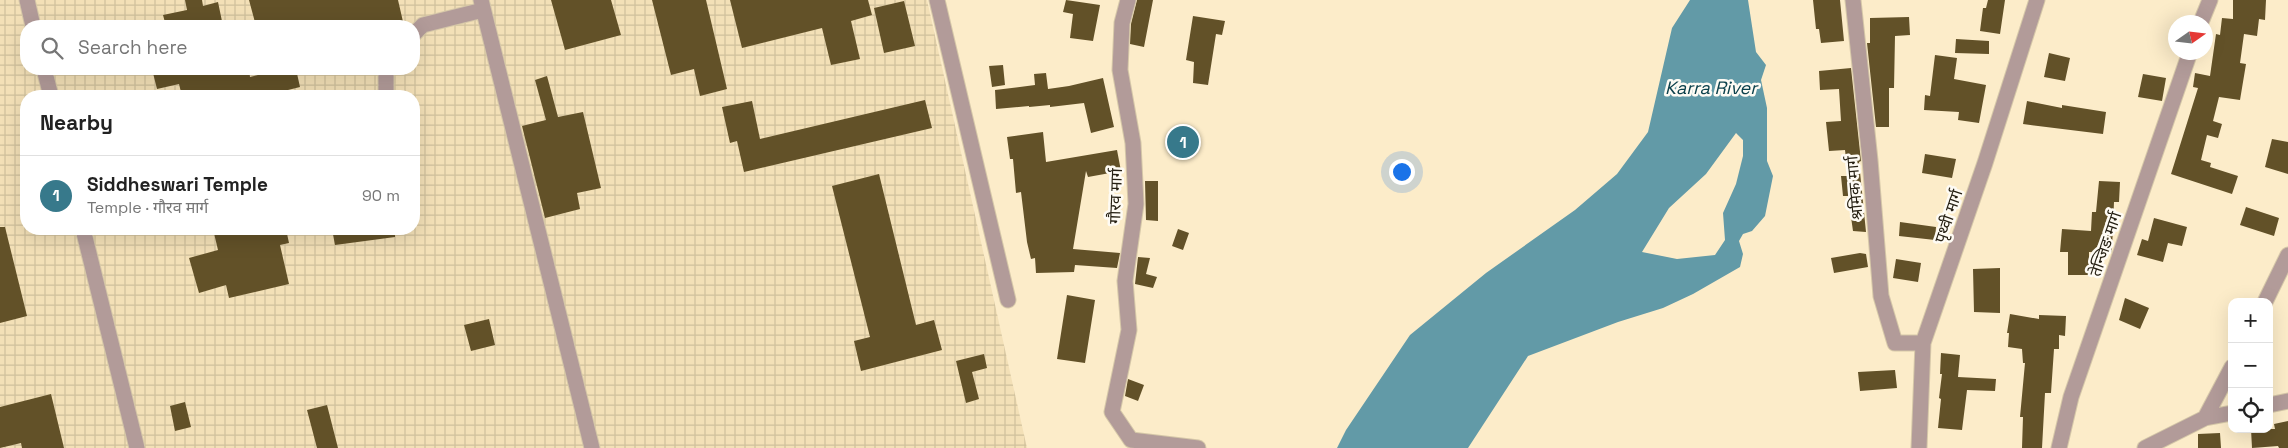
<!DOCTYPE html>
<meta charset="utf-8">
<style>
:root{--surface:#fff;--page:#f2f2f2;--text:#222;--muted:#767676;--line:#e0e0e0;--accent:#37798b}
body{margin:0;font-family:"Space Grotesk","Noto Sans Devanagari",sans-serif;background:var(--page);color:var(--text)}
.controls{position:absolute;right:15px;bottom:15px;display:grid;overflow:hidden;border-radius:10px;box-shadow:0 5px 20px #0002}
.controls button{width:45px;height:45px;display:grid;place-items:center;padding:0;border:0;border-bottom:1px solid var(--line);background:var(--surface);color:var(--text);font:25px sans-serif}
.compass{position:absolute;left:2168px;top:15px;width:45px;height:45px;border-radius:50%;background:var(--surface);box-shadow:0 5px 20px #0002;rotate:76deg}
.you{position:absolute;left:1401px;top:171px;width:18px;height:18px;margin:-12px;border:4px solid #fff;border-radius:50%;background:#1a73e8;box-shadow:0 0 0 8px #1a73e833}
.badge{display:grid;place-items:center;width:32px;height:32px;border-radius:50%;background:var(--accent);color:#fff;font-size:16px;font-weight:700}
.pin{position:absolute;translate:-50% -50%;border:2px solid #fff;box-shadow:0 1px 5px #0006}
.list{margin:0;padding:0;list-style:none}
h2{display:flex;justify-content:space-between;align-items:center;height:65px;margin:0;padding:0 20px;font-size:21px}
h2 small{font-size:16px;font-weight:400;color:var(--muted)}
.list li{display:grid;grid-template-columns:32px 1fr auto;gap:15px;align-items:center;box-sizing:border-box;height:80px;padding:0 20px;border-top:1px solid var(--line)}
.list b{display:block;font-size:19px;white-space:nowrap}
.list p{margin:0;font-size:16px;white-space:nowrap;color:var(--muted)}
.list em{font-size:16px;font-style:normal;color:var(--muted)}
.icon{flex:none;width:28px;height:28px;fill:none;stroke:currentColor;stroke-width:2;stroke-linecap:round;stroke-linejoin:round}
.map{position:relative;flex:none;width:2288px;height:448px;overflow:hidden}
.search{position:absolute;background:var(--surface);box-shadow:0 5px 20px #0002;left:20px;top:20px;width:400px;height:55px;display:flex;align-items:center;gap:12px;box-sizing:border-box;padding:0 18px;border-radius:20px;color:var(--muted);font-size:19px}
.panel{position:absolute;background:var(--surface);box-shadow:0 5px 20px #0002;left:20px;top:90px;width:400px;height:145px;border-radius:20px}
.map>svg:first-child{display:block}
.industrial{fill:url(#industrial-grid);fill-rule:evenodd}
.water{fill:#629aa7;fill-rule:evenodd}
.building{fill:#625128}
.lines{fill:none;stroke-linecap:round;stroke-linejoin:round}
.minor-casing{stroke:#d5c7a8;stroke-width:17}
.minor{stroke:#b29b99;stroke-width:15}
.labels{text-anchor:middle;stroke-width:5;stroke-linejoin:round;paint-order:stroke}
.street-label{font-size:16px;fill:#262013;stroke:#fefbf4}
.water-label{font-size:18px;font-style:italic;fill:#0c414c;stroke:#fefbf4}
</style>
<div class="map">
<svg width="2288" height="448" viewBox="0 0 2288 448">
<defs>
<pattern id="industrial-grid" width="8" height="8" patternUnits="userSpaceOnUse" patternTransform="scale(1.25)"><rect width="8" height="8" fill="#f3e0b7"/><path d="M0 4h8M4 0v8" fill="none" stroke="#d0c09c"/></pattern>
</defs>
<rect width="100%" height="100%" fill="#fcecc9"/>
<!-- industrial -->
<path class="industrial" d="M0 0H927L1027 448H0ZM26 26H414V69H26ZM26 96H414V229H26Z"/>
<!-- water -->
<path class="water" d="M1690 0H1748L1756 52 1766 65 1761 80 1767 108V161L1773 176 1765 216 1752 231 1743 234 1739 241 1743 254 1740 267 1693 294 1663 308 1618 322 1528 356 1468 448H1337L1346 430 1410 335 1486 273 1575 210 1617 174 1648 132 1672 28ZM1736 133 1743 140V156L1736 184 1723 213 1725 240 1715 255 1677 259 1642 252 1669 208 1706 174Z"/>
<!-- building -->
<path class="building" d="M185 0H202L203 6 218 2 223 26H166L163 15 187 10Z
M249 0H398L404 26H256Z
M551 0H611L621 35 565 50Z
M652 0H706L727 89 700 96 694 69 671 75Z
M730 0H868L872 15 851 21 860 59 831 65 822 28 742 48Z
M1066 0 1100 5 1093 41 1070 38 1073 14 1063 12Z
M1137 0H1153L1144 47 1130 44 1131 24Z
M1813 0H1840L1844 41 1821 43 1819 29H1816Z
M1988 0H2005L2000 34 1980 31 1983 8H1986Z
M2233 0H2266L2265 20 2259 19 2257 36 2244 34 2240 63 2246 64 2240 100 2219 97 2213 121 2222 124 2218 138 2207 135 2201 160 2211 163 2210 167 2238 176 2232 194 2171 174 2198 88 2193 87 2195 73 2210 76 2216 34 2220 35 2222 18 2233 19Z
M904 1 915 46 884 53 874 8Z
M1193 16 1225 21 1222 35 1216 34 1208 85 1193 83 1194 62 1186 60Z
M1909 17 1910 35 1895 36 1894 88H1889V127H1876L1867 43H1870V18Z
M1956 39 1989 41V54L1955 53Z
M2049 53 2070 58 2065 81 2044 77Z
M1935 55 1957 58 1954 79 1986 85 1979 123 1958 120 1959 112 1924 110 1925 95 1930 96Z
M1003 65 1005 85 992 87 989 66Z
M1851 68 1861 161 1859 162 1866 232 1853 231 1848 196H1843L1841 176H1848L1845 150 1829 151 1826 122 1841 121 1839 89 1820 90 1819 71Z
M152 69H249L250 77 281 69H296L300 87 264 96H182L179 84 157 89Z
M1046 73 1048 89 1069 86 1103 78 1114 127 1091 133 1084 103 1050 107V105L1029 107V106L996 109 995 90 1035 85 1034 74Z
M2143 74 2166 78 2162 101 2138 97Z
M547 76 558 117 583 112 601 188 577 193 580 209 545 218 522 126 546 120 535 80Z
M925 100 932 128 744 172 737 141 730 143 722 107 752 101 760 139Z
M2027 101 2062 108V105L2106 112 2103 134 2023 124Z
M1043 132 1046 162 1117 150 1121 171 1088 177 1086 171 1073 249 1120 253 1117 268 1075 265 1074 272 1036 273 1035 258 1031 259 1027 242 1021 192 1016 193 1013 159H1010L1007 137Z
M2272 139 2288 142V174L2265 167Z
M1925 154 1956 159 1952 178 1922 173Z
M879 174 916 325 934 320 942 350 861 371 854 341 870 337 832 186Z
M1145 181H1158V221L1146 220Z
M2099 181 2120 182 2119 202H2114L2112 249 2111 253 2089 252V275H2068V252H2060L2062 229 2091 231 2092 212H2096Z
M2246 207 2279 218 2274 236 2240 225Z
M2154 218 2187 227 2182 246 2168 243 2163 262 2137 255 2142 239 2148 241Z
M1900 222 1936 227 1935 240 1899 236Z
M0 227H5L27 316 0 323Z
M213 229H286L289 243 280 245 289 284 229 298 226 285 199 293 189 258 218 250Z
M332 229H395V237L335 245Z
M1178 229 1189 233 1183 250 1172 246Z
M1860 253 1866 254 1868 267 1834 273 1831 258Z
M1138 257 1150 258 1146 274 1157 277 1153 288 1135 284Z
M1896 259 1921 263 1918 282 1893 278Z
M2000 268V313L1974 312 1973 269Z
M1067 295 1095 300 1085 363 1057 359Z
M2125 298 2149 308 2140 329 2119 320Z
M2010 314 2039 319V315L2066 316 2065 336 2059 335V349H2054L2051 393H2045L2042 448H2022L2023 417H2020L2025 363H2023L2022 349 2008 347 2009 333H2007Z
M489 319 495 345 471 351 464 325Z
M1941 353 1960 355 1958 377 1996 379 1995 391 1967 390 1962 430 1938 428 1941 399 1939 398 1942 374H1940Z
M984 354 987 368 972 372 979 399 966 403 956 361Z
M1895 370 1897 388 1860 391 1858 372Z
M1128 379 1144 385 1138 401 1125 396Z
M51 394 64 448H22L21 443 0 448V407Z
M185 402 191 427 175 431 170 406Z
M327 405 338 448H317L307 410Z
M2288 421V448H2279L2278 446 2252 448 2251 429H2275L2274 424Z
M2220 433 2221 448H2198V434Z"/>
<g class="lines">
<defs>
<path id="minor" d="M27 0 33 26
M481 0 592 448
M937 0 1008 300
M1128 0 1122 23 1120 70 1133 143 1136 204 1125 281 1129 330 1112 412 1131 440 1198 448
M1853 0 1870 160 1881 296 1895 343H1923
M2201 22 2210 0
M414 34 423 25 483 10
M44 69 51 96
M386 96V69
M83 229 137 448
M2265 302 2288 255
M2269 405 2288 401
M2205 418 2232 367
M1919 448 1923 343 1985 163 2037 0
M2059 448 2071 397 2190 52
M2145 448 2205 418 2232 413"/>
</defs>
<!-- minor casing -->
<use href="#minor" class="minor-casing"/>
<!-- minor -->
<use href="#minor" class="minor"/>
</g>
<g class="labels">
<!-- street labels -->
<g class="street-label">
<text transform="translate(1854 188) rotate(-95)" y="6">श्रमिक मार्ग</text>
<text transform="translate(1115 196) rotate(-88)" y="6">गौरव मार्ग</text>
<text transform="translate(1948 216) rotate(-71)" y="6">पृथ्वी मार्ग</text>
<text transform="translate(2105 244) rotate(-71)" y="6">तेन्जिङ मार्ग</text>
</g>
<!-- water labels -->
<g class="water-label">
<text x="1711" y="94">Karra River</text>
</g>
</g>
</svg>
<div class="controls">
<button>+</button>
<button>−</button>
<button><svg class="icon" aria-label="locate" viewBox="0 0 24 24"><circle cx="12" cy="12" r="6"/><path d="M12 2v4M12 18v4M2 12h4M18 12h4"/></svg></button>
</div>
<svg class="compass" viewBox="-18 -18 36 36"><path d="M0-13l5 13h-10z" fill="#e53935"/><path d="M0 13l5-13h-10z" fill="#767676"/></svg>
<div class="you"></div>
<div class="pin badge" style="left:1183px;top:142px">1</div>
<div class="search"><svg class="icon" aria-label="search" viewBox="0 0 24 24"><circle cx="10" cy="10" r="6"/><path d="M15 15l6 6"/></svg>Search here</div>
<section class="panel">
<h2>Nearby<small></small></h2>
<ul class="list">
<li><span class="badge">1</span><div><b>Siddheswari Temple</b><p>Temple · गौरव मार्ग</p></div><em>90 m</em></li>
</ul>
</section>
</div>
